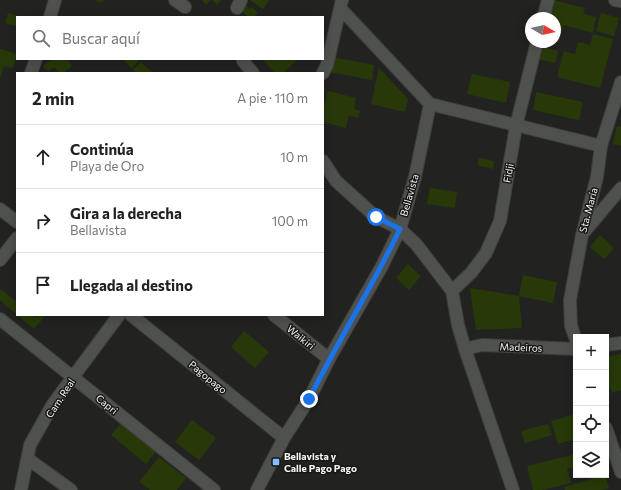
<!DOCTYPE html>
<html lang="es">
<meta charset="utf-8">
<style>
:root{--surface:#fff;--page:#f2f2f2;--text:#222;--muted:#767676;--line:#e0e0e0}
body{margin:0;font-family:Commissioner,sans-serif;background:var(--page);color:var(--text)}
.controls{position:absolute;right:12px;bottom:12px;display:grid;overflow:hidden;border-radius:0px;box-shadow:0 2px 10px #0003}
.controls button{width:36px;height:36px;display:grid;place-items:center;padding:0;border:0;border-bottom:1px solid var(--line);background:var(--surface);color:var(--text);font:20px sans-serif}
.compass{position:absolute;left:525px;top:12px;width:36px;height:36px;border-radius:50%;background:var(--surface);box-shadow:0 2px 10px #0003;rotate:99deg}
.stop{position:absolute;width:12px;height:12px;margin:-9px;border:3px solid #1a73e8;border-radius:50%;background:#fff}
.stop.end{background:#1a73e8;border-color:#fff;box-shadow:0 1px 4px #0008}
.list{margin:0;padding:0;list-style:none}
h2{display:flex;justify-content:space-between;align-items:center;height:52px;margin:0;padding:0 16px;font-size:17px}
h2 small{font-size:13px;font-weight:400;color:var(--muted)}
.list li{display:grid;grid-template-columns:26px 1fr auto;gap:12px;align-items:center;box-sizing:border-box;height:64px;padding:0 16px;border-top:1px solid var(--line)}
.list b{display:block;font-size:15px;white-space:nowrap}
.list p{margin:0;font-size:13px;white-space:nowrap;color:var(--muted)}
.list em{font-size:13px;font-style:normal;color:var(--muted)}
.icon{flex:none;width:22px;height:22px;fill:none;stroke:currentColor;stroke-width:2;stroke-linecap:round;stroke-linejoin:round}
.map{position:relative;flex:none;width:621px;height:490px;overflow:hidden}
.search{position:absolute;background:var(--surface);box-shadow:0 2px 10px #0003;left:16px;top:16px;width:308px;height:44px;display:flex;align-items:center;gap:10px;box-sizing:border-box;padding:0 14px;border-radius:0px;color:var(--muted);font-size:15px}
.panel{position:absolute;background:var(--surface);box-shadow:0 2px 10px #0003;left:16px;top:72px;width:308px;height:244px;border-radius:0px}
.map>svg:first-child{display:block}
.building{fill:#273909}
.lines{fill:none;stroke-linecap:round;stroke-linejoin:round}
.street-casing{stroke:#3e3f3d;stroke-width:14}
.street{stroke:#4f514e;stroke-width:12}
.route{stroke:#1a73e8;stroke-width:5}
.poi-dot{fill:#82bcfa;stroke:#181917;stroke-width:1.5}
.labels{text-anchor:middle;stroke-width:3;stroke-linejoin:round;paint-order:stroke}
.street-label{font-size:10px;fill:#f4f5f3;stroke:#181917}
.poi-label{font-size:10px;font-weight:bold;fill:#f4f5f3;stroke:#181917;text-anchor:start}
</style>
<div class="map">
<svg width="621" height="490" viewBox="0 0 621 490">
<rect width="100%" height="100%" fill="#222321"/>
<!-- building -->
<path class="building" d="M94 0H104L102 3Z
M202 0H211L206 5Z
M212 0H221L217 5Z
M250 0H269L263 9Z
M553 0 585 8 583 14 596 17 593 33 563 25 559 42 555 41V18H546Z
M244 4 250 9 252 7 258 13 254 17H248L240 9Z
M8 13 17 16 16 26 5 23Z
M601 13 619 18 614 36 596 31Z
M593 34 613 39 600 88 557 77 564 51 575 54 578 42 590 45Z
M539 46 558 51 555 63 536 59Z
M0 49 17 54 13 68 4 66 0 78Z
M332 57 374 65 372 80 329 72Z
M52 59H67L72 66 63 73H59L54 67 48 71 43 66Z
M124 59H140L132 68 123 60Z
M262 59H294L297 60 283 73H275Z
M141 62 153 73H136L133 70Z
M379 68 408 99 405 112 371 104Z
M472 74 510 82 506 103 467 94Z
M328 91 356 98 354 109 360 111 358 118 349 115 346 128 323 122V110Z
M536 92 583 102 579 120 533 110Z
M617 126 621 127V146L613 144Z
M479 158 494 161 493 169 477 165Z
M430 188 457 192 455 208 427 204Z
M600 235 614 248 604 259 590 247Z
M408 264 421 276 409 290 396 278Z
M523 275 557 282 553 303 519 296 522 328 476 330 470 288 519 296Z
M1 289 17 302V315L0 300V291Z
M17 315H32L35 318 38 315H46L34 329Z
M244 331 269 352 255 368 231 347Z
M621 354V390L612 393 606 382V357Z
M576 414V439L558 444 551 421Z
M192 420 216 438 199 460 175 442Z
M122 422 156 451 146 464 111 435Z
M548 424 552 435 525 443 521 431Z
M576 454V467L567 469 571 483 542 490H533L527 466Z
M159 457 186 478 177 490H150L139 482Z
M605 475 609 488 602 490H565L564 487Z"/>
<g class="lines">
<defs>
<path id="street" d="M175 0 185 7
M615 0 621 1
M237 8 241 0
M341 9 430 104 601 146
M50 17 55 0
M543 18 548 0
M243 61 253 73
M31 73 36 59
M323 73 327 65 342 0
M323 161 336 181 376 217 400 229 416 244 439 274 452 291 458 325 465 349 513 490
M0 209 17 222
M585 231 621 188
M0 260 17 238
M452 291 471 273 486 253 500 221 516 126 537 42
M131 315 284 438
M274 315 329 359
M0 319 214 490
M576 340 571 326 570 300 582 235 597 177 601 146 621 82
M606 345 621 343
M465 349 482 345 576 349
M606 428 621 472
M28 459 71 490
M21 490 30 445 53 404 119 315
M257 490 284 438 309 399 329 359 382 266 400 229 415 177 430 104"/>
</defs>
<!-- street casing -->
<use href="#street" class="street-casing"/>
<!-- street -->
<use href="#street" class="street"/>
</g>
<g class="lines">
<!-- route -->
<path class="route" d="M309 399C338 341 372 287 400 229L376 217"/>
</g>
<!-- markers -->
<rect class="poi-dot" x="272" y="458" width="8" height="8" rx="2"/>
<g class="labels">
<!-- street labels -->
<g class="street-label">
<text transform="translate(508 173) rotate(-80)" y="4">Fidji</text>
<text transform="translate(409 195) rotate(-74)" y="4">Bellavista</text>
<text transform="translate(588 210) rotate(-75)" y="4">Sta. María</text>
<text transform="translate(301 337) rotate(39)" y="4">Waikiri</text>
<text transform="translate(521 347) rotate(2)" y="4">Madeiros</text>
<text transform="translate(208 377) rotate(39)" y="4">Pagopago</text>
<text transform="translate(60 398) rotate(-57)" y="4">Cam. Real</text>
<text transform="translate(107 404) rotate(39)" y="4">Capri</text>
</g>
<!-- poi labels -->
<g class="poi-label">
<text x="284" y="460">Bellavista y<tspan x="284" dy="12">Calle Pago Pago</tspan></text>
</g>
</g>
</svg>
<div class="controls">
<button>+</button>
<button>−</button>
<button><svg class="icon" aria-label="locate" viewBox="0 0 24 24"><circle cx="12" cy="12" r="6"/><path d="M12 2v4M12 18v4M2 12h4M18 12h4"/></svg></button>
<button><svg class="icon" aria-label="layers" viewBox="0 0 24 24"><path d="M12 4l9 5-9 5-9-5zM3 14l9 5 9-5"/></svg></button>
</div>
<svg class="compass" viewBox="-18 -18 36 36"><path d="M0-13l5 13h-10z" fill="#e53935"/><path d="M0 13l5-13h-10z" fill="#767676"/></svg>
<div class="stop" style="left:376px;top:217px"></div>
<div class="stop end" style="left:309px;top:399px"></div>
<div class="search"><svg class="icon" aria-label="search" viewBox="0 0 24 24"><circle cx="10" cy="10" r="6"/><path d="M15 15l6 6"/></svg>Buscar aquí</div>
<section class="panel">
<h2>2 min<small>A pie · 110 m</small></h2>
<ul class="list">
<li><svg class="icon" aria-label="ahead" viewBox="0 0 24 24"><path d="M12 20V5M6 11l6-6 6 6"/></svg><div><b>Continúa</b><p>Playa de Oro</p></div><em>10 m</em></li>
<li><svg class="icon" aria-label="right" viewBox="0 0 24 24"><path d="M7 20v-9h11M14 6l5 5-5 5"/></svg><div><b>Gira a la derecha</b><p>Bellavista</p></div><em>100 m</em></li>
<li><svg class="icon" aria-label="arrive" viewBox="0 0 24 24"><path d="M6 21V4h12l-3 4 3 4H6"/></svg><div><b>Llegada al destino</b></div></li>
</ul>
</section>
</div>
